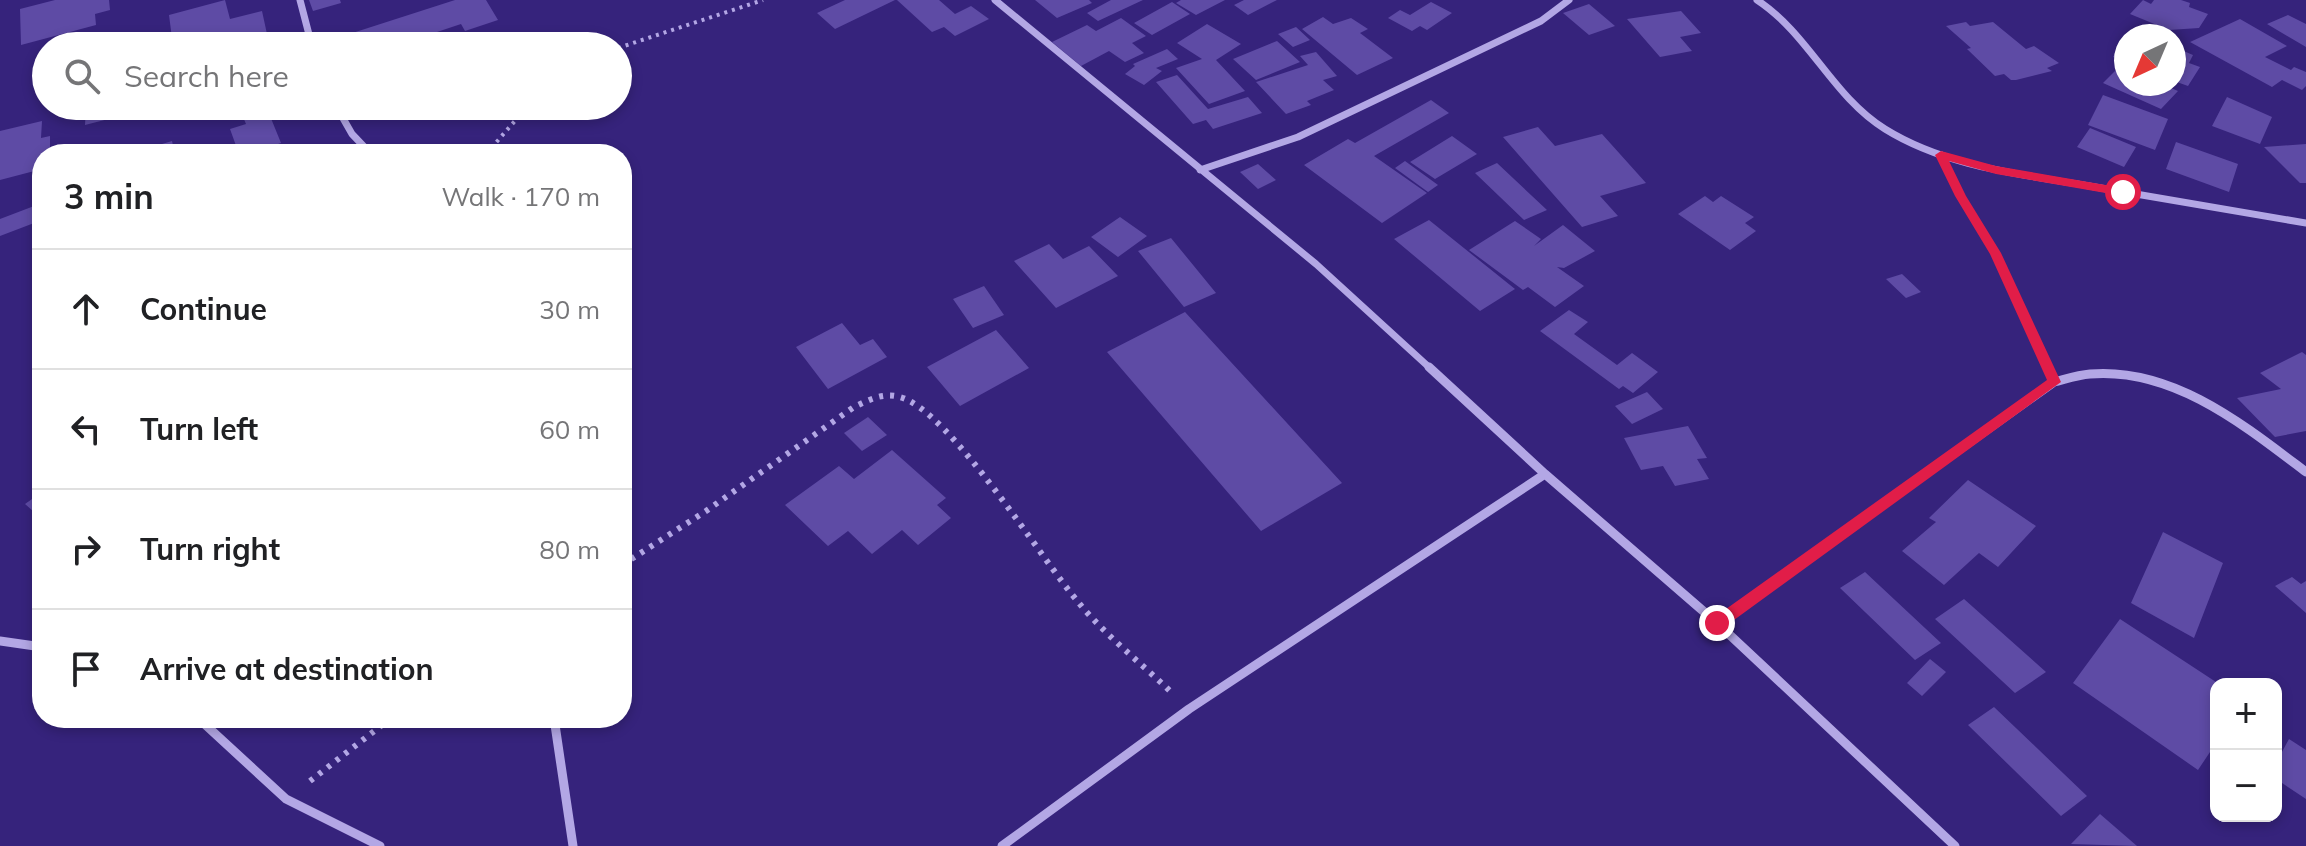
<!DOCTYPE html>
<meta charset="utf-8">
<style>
:root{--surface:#fff;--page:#f6f6f6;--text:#202124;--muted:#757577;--line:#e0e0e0}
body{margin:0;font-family:Mulish,sans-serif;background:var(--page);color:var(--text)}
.controls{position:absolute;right:24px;bottom:24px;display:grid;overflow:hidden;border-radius:16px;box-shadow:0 4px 12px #0003}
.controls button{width:72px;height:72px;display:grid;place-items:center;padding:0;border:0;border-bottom:2px solid var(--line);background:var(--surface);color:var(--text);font:40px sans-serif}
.compass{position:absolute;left:2114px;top:24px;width:72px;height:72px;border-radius:50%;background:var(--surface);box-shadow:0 4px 12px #0003;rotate:224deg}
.stop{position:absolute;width:24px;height:24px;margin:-18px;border:6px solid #e11d48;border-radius:50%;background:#fff}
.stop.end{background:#e11d48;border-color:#fff;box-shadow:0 2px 8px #0008}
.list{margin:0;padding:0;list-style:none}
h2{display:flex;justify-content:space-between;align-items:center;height:104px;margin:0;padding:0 32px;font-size:34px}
h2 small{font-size:26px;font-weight:400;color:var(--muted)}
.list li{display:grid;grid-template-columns:52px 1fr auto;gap:24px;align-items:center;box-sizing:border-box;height:120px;padding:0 32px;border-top:2px solid var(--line)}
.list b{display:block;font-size:30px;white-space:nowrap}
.list em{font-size:26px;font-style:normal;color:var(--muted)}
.icon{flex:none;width:44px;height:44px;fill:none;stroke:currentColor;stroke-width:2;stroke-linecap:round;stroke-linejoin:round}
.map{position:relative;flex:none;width:2306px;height:846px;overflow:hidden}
.search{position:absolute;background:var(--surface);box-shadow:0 4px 12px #0003;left:32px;top:32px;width:600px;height:88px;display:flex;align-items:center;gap:20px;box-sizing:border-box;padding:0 28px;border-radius:44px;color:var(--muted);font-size:30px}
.panel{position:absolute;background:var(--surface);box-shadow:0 4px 12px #0003;left:32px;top:144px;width:600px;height:584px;border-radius:32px}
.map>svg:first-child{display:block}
.building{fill:#5e4ba5}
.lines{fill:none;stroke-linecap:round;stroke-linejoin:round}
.path-far1{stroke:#b3a7e5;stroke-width:4;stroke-dasharray:3 5;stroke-linecap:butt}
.path{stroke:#b3a7e5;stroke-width:6;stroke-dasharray:4 7;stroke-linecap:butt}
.minor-far1{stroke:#b3a7e5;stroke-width:7}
.minor{stroke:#b3a7e5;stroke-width:9}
.route{fill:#e11d48}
</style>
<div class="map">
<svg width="2306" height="846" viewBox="0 0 2306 846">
<rect width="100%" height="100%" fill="#36237c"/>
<!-- building -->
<path class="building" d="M55 0H109L110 10 95 14 96 25 21 45 20 9Z
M225 0 230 19 262 11 267 34 232 43 233 46H173L169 15Z
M309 0H340L341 3 313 11Z
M455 0H486L498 20 465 31 461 24 395 46H344L340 37Z
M845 0H895L835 29 817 13Z
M897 0H939L955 14 971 6 989 19 955 36 944 27 932 32Z
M1035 0H1089L1092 3 1057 18Z
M1111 0H1143L1098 21 1087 13Z
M1181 0H1225L1196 15 1176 3Z
M1244 0H1277L1248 15 1234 5Z
M2143 0 2151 4 2154 0H2181L2190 3 2189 7 2208 14 2199 28 2169 30 2130 14Z
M1172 2 1190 14 1152 35 1134 23Z
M1431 2 1452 13 1427 30 1420 26 1412 31 1388 18 1400 10 1410 15Z
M1589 4 1615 26 1589 35 1563 13Z
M1681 11 1701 33 1680 37 1692 51 1660 57 1627 19Z
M2288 15 2306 24V47L2267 24Z
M1323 17 1333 24 1351 18 1368 29 1360 33 1393 58 1357 75 1302 29Z
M1121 18 1146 36 1132 43 1144 53 1125 62 1109 51 1081 66 1052 42 1087 25 1096 31Z
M2240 19 2287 46 2265 57 2291 70 2294 67 2306 72V86L2302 90 2282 80 2272 87 2190 42Z
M1966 22 1970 26 1993 22 2026 49 2034 46 2059 63 2047 68 2052 71 2016 80H2011L2004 74 1995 76 1967 49 1971 48 1946 26Z
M1207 24 1241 44 1216 60 1245 91 1209 104 1176 68 1202 59 1177 43Z
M1296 27 1310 40 1293 47 1278 34Z
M127 37V46H93V45Z
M2126 38V62L2113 57Z
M1277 41 1300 62 1256 80 1233 59Z
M2174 43 2181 46 2179 49 2193 55 2189 63 2200 67 2188 86 2174 81Z
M1167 49 1178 59 1156 68 1162 71 1144 85 1125 74 1135 66 1133 64Z
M1316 52 1337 76 1323 80 1334 90 1307 101 1311 105 1286 114 1256 82 1308 65 1300 56Z
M2121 65 2126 68V84H2162L2178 91 2161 109 2103 83Z
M1177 75 1208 109 1248 97 1262 113 1213 129 1206 120 1193 124 1156 82Z
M2103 95 2168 119 2155 150 2088 125Z
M2227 97 2272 117 2260 144 2212 126Z
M1431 100 1449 113 1374 156 1427 193 1382 223 1304 165 1348 139 1355 143Z
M86 106H124V115L85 125Z
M224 106H266L281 143 249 154H239L230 129 246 124 241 112 228 117Z
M42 121 41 138 50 136V151L54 150V154H42V169L0 180V131Z
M1538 127 1555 146 1602 134 1646 183 1600 196 1618 216 1582 227 1503 137Z
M2090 128 2136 147 2124 167 2077 147Z
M1452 136 1477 154 1435 179 1410 162Z
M172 141 175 154H132V153Z
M2176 142 2238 164 2229 192 2166 169Z
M2306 144V183H2300L2264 147Z
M1405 161 1438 185 1428 192 1395 168Z
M1497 163 1547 210 1524 220 1475 173Z
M1258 164 1276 180 1258 189 1240 172Z
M1705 196 1713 202 1721 196 1754 217 1745 223 1756 231 1730 250 1678 214Z
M42 203V220L0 236V219Z
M1120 217 1147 236 1118 257 1091 237Z
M1429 220 1515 289 1480 311 1394 239Z
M1515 221 1541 239 1534 246 1563 225 1595 251 1564 268 1557 267 1584 286 1555 307 1528 287 1523 290 1469 250Z
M1171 238 1216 293 1184 307 1138 251Z
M1049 244 1063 259 1089 246 1118 276 1056 308 1014 261Z
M1902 274 1921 292 1906 298 1886 279Z
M984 286 1004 315 973 328 953 299Z
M1569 310 1588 322 1574 334 1617 365 1632 353 1658 372 1633 393 1623 386 1619 389 1540 331Z
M1185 312 1342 483 1261 531 1107 352Z
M842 323 860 345 873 339 887 357 828 389 796 347Z
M996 330 1029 368 960 406 927 367Z
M2302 352 2306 355V431L2275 437 2237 398 2281 389 2260 373Z
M1647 392 1663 409 1632 424 1615 406Z
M868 417 887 435 862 451 844 433Z
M1688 426 1707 458 1697 459 1709 479 1675 486 1663 466 1641 470 1624 438Z
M892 450 946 498 937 505 951 518 918 545 902 530 872 554 848 531 828 546 785 505 839 466 854 479Z
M1968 480 2036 526 1998 567 1979 553 1944 585 1902 551 1936 522 1929 518Z
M42 492V519L25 504Z
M2163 532 2223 563 2194 638 2131 603Z
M1865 572 1941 643 1915 660 1840 588Z
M2292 577 2301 584 2306 581V613L2275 586Z
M1964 599 2046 672 2015 693 1935 619Z
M2120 619 2216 682V743L2198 770 2073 683Z
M1930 659 1946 672 1922 696 1907 683Z
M1994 707 2087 796 2061 816 1968 725Z
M2289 739 2306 750V799L2276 779V763Z
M2100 814 2137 846 2071 844Z"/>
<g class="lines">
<!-- path-far1 -->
<path class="path-far1" d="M618 48 763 0
M486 154 528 106"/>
<!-- path -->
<path class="path" d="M622 565 706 511 854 407C869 400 883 392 900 397 950 411 1041 559 1079 603 1105 635 1141 663 1171 692
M310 781 391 718"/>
<!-- minor-far1 -->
<path class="minor-far1" d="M300 0 312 46
M995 0 1316 264 1431 369
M1757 0C1809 34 1832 96 1885 129 1946 167 2021 174 2089 186 2162 198 2234 211 2306 223
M336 106 352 134 371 154
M1941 155 1960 196 1995 253 2048 369
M1200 170 1298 137 1541 21 1569 0"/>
<!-- minor -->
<path class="minor" d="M1429 367 1545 474 1717 623 1955 846
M2047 367 2054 382
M1717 623 2054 382C2066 379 2078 375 2090 374 2173 367 2244 425 2306 472
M0 641 42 647
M198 718 286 799 380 846
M554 718 573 846
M1002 846 1189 709 1545 474"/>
</g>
<!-- route -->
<path class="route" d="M1941 151 1996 166 2123 188 2128 192 2123 196 1996 174 1949 161 1966 196 2001 253 2061 382 1723 628H1712V619L2047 380 1990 254 1955 196 1935 155Z"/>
</svg>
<div class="controls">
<button>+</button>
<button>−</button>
</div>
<svg class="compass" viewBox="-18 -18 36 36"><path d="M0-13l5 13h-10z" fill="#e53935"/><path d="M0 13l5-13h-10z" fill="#757577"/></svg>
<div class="stop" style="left:2123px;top:192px"></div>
<div class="stop end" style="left:1717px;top:623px"></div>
<div class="search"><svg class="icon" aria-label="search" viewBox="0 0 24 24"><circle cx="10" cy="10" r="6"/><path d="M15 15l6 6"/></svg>Search here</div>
<section class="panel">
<h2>3 min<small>Walk · 170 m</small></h2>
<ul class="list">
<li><svg class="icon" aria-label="ahead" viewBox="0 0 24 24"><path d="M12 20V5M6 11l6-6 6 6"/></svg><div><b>Continue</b></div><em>30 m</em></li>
<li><svg class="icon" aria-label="left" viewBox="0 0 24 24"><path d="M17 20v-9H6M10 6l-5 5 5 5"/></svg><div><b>Turn left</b></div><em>60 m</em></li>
<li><svg class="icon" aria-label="right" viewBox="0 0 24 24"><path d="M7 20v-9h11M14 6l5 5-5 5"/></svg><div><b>Turn right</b></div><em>80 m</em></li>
<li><svg class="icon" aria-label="arrive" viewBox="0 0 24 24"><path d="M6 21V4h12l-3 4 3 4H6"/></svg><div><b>Arrive at destination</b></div></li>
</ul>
</section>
</div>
